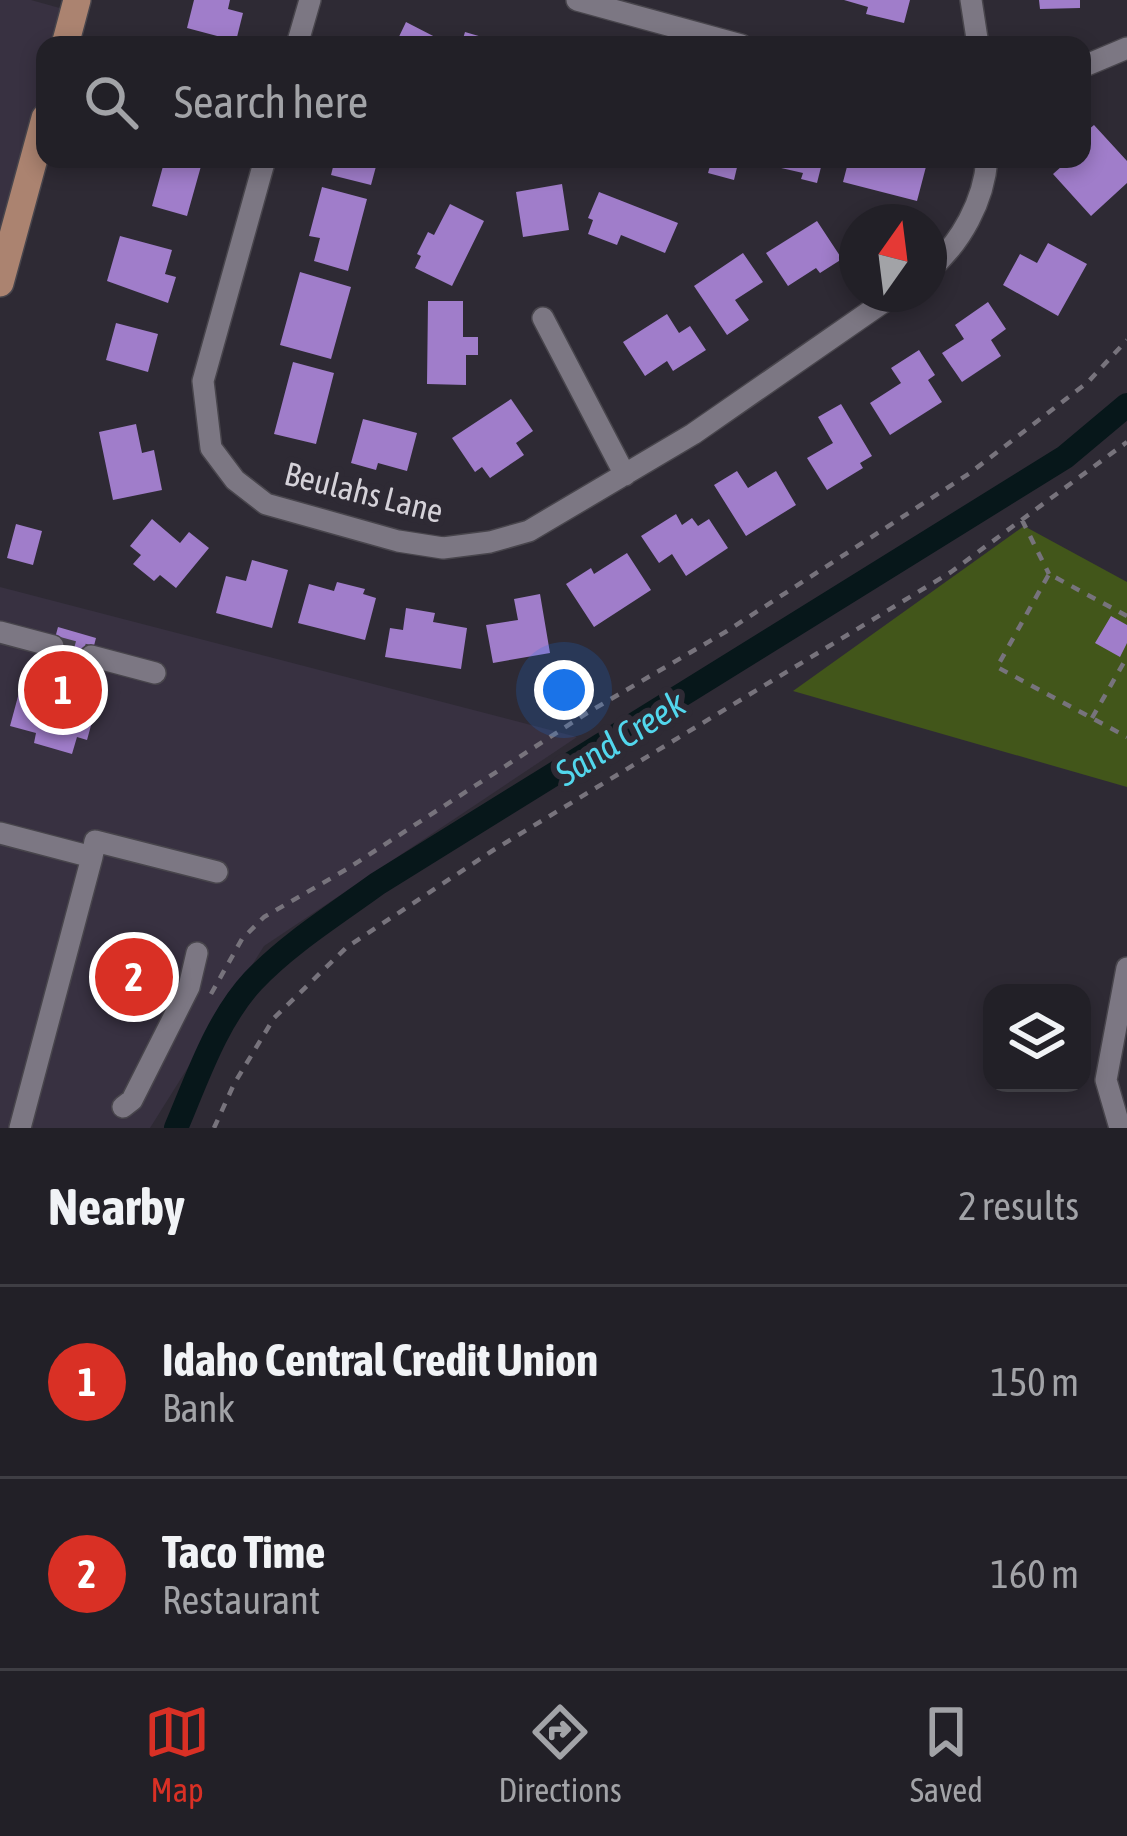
<!DOCTYPE html>
<style>
:root{--surface:#222027;--page:#2a282f;--text:#f1f3f6;--muted:#a2a3a7;--line:#3f3e44;--accent:#d93025}
body{margin:0;font-family:"Asap Condensed",sans-serif;background:var(--page);color:var(--text)}
.controls{position:absolute;right:36px;bottom:36px;display:grid;overflow:hidden;border-radius:24px;box-shadow:0 6px 18px #0003}
.controls button{width:108px;height:108px;display:grid;place-items:center;padding:0;border:0;border-bottom:3px solid var(--line);background:var(--surface);color:var(--text);font:60px sans-serif}
.compass{position:absolute;left:839px;top:204px;width:108px;height:108px;border-radius:50%;background:var(--surface);box-shadow:0 6px 18px #0003;rotate:14deg}
.you{position:absolute;left:564px;top:690px;width:42px;height:42px;margin:-30px;border:9px solid #fff;border-radius:50%;background:#1a73e8;box-shadow:0 0 0 18px #1a73e833}
.badge{display:grid;place-items:center;width:78px;height:78px;border-radius:50%;background:var(--accent);color:#fff;font-size:39px;font-weight:700}
.pin{position:absolute;translate:-50% -50%;border:6px solid #fff;box-shadow:0 3px 12px #0006}
.list{margin:0;padding:0;list-style:none}
h2{display:flex;justify-content:space-between;align-items:center;height:156px;margin:0;padding:0 48px;font-size:51px}
h2 small{font-size:39px;font-weight:400;color:var(--muted)}
.list li{display:grid;grid-template-columns:78px 1fr auto;gap:36px;align-items:center;box-sizing:border-box;height:192px;padding:0 48px;border-top:3px solid var(--line)}
.list b{display:block;font-size:45px;white-space:nowrap}
.list p{margin:0;font-size:39px;white-space:nowrap;color:var(--muted)}
.list em{font-size:39px;font-style:normal;color:var(--muted)}
.icon{flex:none;width:66px;height:66px;fill:none;stroke:currentColor;stroke-width:2;stroke-linecap:round;stroke-linejoin:round}
.map{position:relative;flex:none;width:1127px;height:1128px;overflow:hidden}
.search{position:absolute;background:var(--surface);box-shadow:0 6px 18px #0003;left:36px;right:36px;top:36px;height:132px;display:flex;align-items:center;gap:30px;box-sizing:border-box;padding:0 42px;border-radius:24px;color:var(--muted);font-size:45px}
.sheet{height:540px;background:var(--surface)}
nav{display:flex;justify-content:space-around;align-items:center;box-sizing:border-box;height:168px;border-top:3px solid var(--line);background:var(--surface);font-size:33px;color:var(--muted)}
nav a{display:grid;justify-items:center;gap:6px}
nav .on{color:var(--accent)}
.map>svg:first-child{display:block}
.built{fill:#383141}
.green{fill:#42561a}
.lines{fill:none;stroke-linecap:round;stroke-linejoin:round}
.canal{stroke:#07171a;stroke-width:24}
.building{fill:#a07dca}
.minor-tunnel{stroke:#47434d;stroke-width:21;stroke-dasharray:21 10;stroke-linecap:butt}
.minor-casing{stroke:#48454c;stroke-width:24}
.major-casing{stroke:#48454c;stroke-width:30}
.path{stroke:#77737c;stroke-width:4.5;stroke-dasharray:9 9;stroke-linecap:butt}
.minor{stroke:#7c7783;stroke-width:21}
.major{stroke:#ab8370;stroke-width:27}
.labels{text-anchor:middle;stroke-width:12;stroke-linejoin:round;paint-order:stroke}
.street-label{font-size:33px;fill:#d5d2d9;stroke:#2e2a34}
.water-label{font-size:36px;font-style:italic;fill:#52d7ed;stroke:#2e2a34}
</style>
<div class="map">
<svg width="1127" height="1128" viewBox="0 0 1127 1128">
<rect width="100%" height="100%" fill="#2e2a34"/>
<!-- built -->
<path class="built" d="M0 0H31L74 12 65 45H45V120L0 288Z
M0 587 577 737 264 946 150 1128H0Z"/>
<!-- green -->
<path class="green" d="M1024 526 1127 582V787L793 691Z"/>
<g class="lines">
<!-- canal -->
<path class="canal" d="M176 1128C197 1079 216 1021 253 981 289 943 336 914 377 884L1065 457 1127 405"/>
</g>
<!-- building -->
<path class="building" d="M194 0H230L228 9 243 13 236 41 187 28Z
M844 0H910L904 23 866 14 868 7Z
M1039 0H1080V8L1040 9Z
M406 22 439 39 436 45H395Z
M465 32 489 39 487 45H461Z
M1094 125 1127 161V183L1091 216 1053 174 1070 159H1082V135Z
M165 159H203L187 216 152 206Z
M335 159H378L371 185 331 175Z
M712 159H739L734 180 708 173Z
M770 159H823L817 183 801 179 803 173 768 165Z
M849 159H928L917 201 843 182Z
M562 184 569 230 523 237 516 192Z
M322 187 367 199 348 271 314 261 320 238 309 236Z
M599 192 678 223 665 253 621 235 617 245 588 234 593 220 588 218Z
M450 204 484 221 452 286 415 268 421 256 417 254 428 232 434 235Z
M817 221 842 259 820 273 816 268 788 286 766 253Z
M120 236 172 250 165 274 176 277 168 303 107 281Z
M1048 243 1087 264 1058 316 1003 285 1020 254 1037 263Z
M743 253 763 282 735 300 749 320 727 335 694 286Z
M300 272 351 287 331 359 280 345Z
M428 301H463V337H478V355H466V385L427 384Z
M988 302 1006 329 991 340 1001 356 962 382 942 353 964 339 955 325Z
M667 314 679 333 690 326 706 350 673 371 667 361 645 376 623 342Z
M116 323 158 334 148 372 106 360Z
M919 350 935 375 928 380 942 402 890 435 870 403 901 383 891 368Z
M293 362 334 373 316 444 274 434Z
M511 399 533 431 516 443 524 455 490 478 482 467 475 472 452 438Z
M841 404 872 456 860 463 863 468 827 490 807 458 833 443 818 417Z
M363 419 417 433 407 471 378 463 376 470 351 463Z
M136 424 142 453 154 450 162 490 113 500 99 432Z
M737 471 748 488 776 471 796 505 746 536 714 485Z
M676 514 682 525 692 518 698 526 709 519 728 548 686 576 672 554 659 563 641 536Z
M152 519 180 543 189 532 209 548 176 588 160 575 154 581 133 564 141 555 130 546Z
M16 524 42 531 33 565 7 558Z
M627 553 651 590 594 627 566 584 591 568 594 574Z
M252 560 288 570 272 628 216 613 226 576 246 581Z
M337 582 365 589 363 594 376 598 365 640 298 623 309 584 334 591Z
M540 594 550 653 493 663 486 625 518 620 514 599Z
M406 608 435 613 433 622 467 628 461 669 385 657 390 628 403 630Z
M1111 616 1127 625V643L1120 657 1095 643Z
M58 627 96 638 87 673 104 678 87 740 77 737 72 754 34 743 36 733 10 726 20 689 26 691 34 660 48 664Z
M98 954 135 964 137 958 178 969 168 1006 132 997 130 1005 109 1000 111 991 90 985Z"/>
<g class="lines">
<!-- minor-tunnel -->
<path class="minor-tunnel" d="M53 646 91 656"/>
<defs>
<path id="minor" d="M577 0 741 45
M971 0 978 45
M297 45 310 0
M1082 67 1127 48
M265 159 203 381 211 448 235 480 266 504 398 541 443 548 490 542 529 531 693 434 895 294
M929 270C961 243 984 201 987 159
M543 318 625 475
M0 632 53 646
M91 656 155 673
M0 833 92 857 20 1128
M92 857 95 841 217 872
M123 1107 132 1100 189 987 197 953
M1120 1128 1106 1080 1127 968"/>
<path id="major" d="M65 45 77 0
M0 283 45 118"/>
</defs>
<!-- minor casing -->
<use href="#minor" class="minor-casing"/>
<!-- major casing -->
<use href="#major" class="major-casing"/>
<!-- path -->
<path class="path" d="M1022 520 1049 574
M1127 616 1049 574 997 667 1127 737
M1092 718 1127 657
M211 994 242 939 264 917 347 869 587 713 727 631 970 473 1088 382 1127 340
M214 1128 234 1084 274 1018 347 947 492 851 951 572 1127 442"/>
<!-- minor -->
<use href="#minor" class="minor"/>
<!-- major -->
<use href="#major" class="major"/>
</g>
<g class="labels">
<!-- street labels -->
<g class="street-label">
<text transform="translate(364 492) rotate(14)" y="12">Beulahs Lane</text>
</g>
<!-- water labels -->
<g class="water-label">
<text transform="translate(620 738) rotate(-32)" y="13">Sand Creek</text>
</g>
</g>
</svg>
<div class="controls">
<button><svg class="icon" aria-label="layers" viewBox="0 0 24 24"><path d="M12 4l9 5-9 5-9-5zM3 14l9 5 9-5"/></svg></button>
</div>
<svg class="compass" viewBox="-18 -18 36 36"><path d="M0-13l5 13h-10z" fill="#e53935"/><path d="M0 13l5-13h-10z" fill="#a2a3a7"/></svg>
<div class="you"></div>
<div class="pin badge" style="left:63px;top:690px">1</div>
<div class="pin badge" style="left:134px;top:977px">2</div>
<div class="search"><svg class="icon" aria-label="search" viewBox="0 0 24 24"><circle cx="10" cy="10" r="6"/><path d="M15 15l6 6"/></svg>Search here</div>
</div>
<section class="sheet">
<h2>Nearby<small>2 results</small></h2>
<ul class="list">
<li><span class="badge">1</span><div><b>Idaho Central Credit Union</b><p>Bank</p></div><em>150 m</em></li>
<li><span class="badge">2</span><div><b>Taco Time</b><p>Restaurant</p></div><em>160 m</em></li>
</ul>
</section>
<nav>
<a class="on"><svg class="icon" aria-label="map" viewBox="0 0 24 24"><path d="M3 6l6-2 6 2 6-2v14l-6 2-6-2-6 2zM9 4v14M15 6v14"/></svg>Map</a>
<a><svg class="icon" aria-label="directions" viewBox="0 0 24 24"><path d="M12 3l9 9-9 9-9-9zM9 14v-3h6M13 9l2 2-2 2"/></svg>Directions</a>
<a><svg class="icon" aria-label="saved" viewBox="0 0 24 24"><path d="M7 4h10v16l-5-4-5 4z"/></svg>Saved</a>
</nav>
